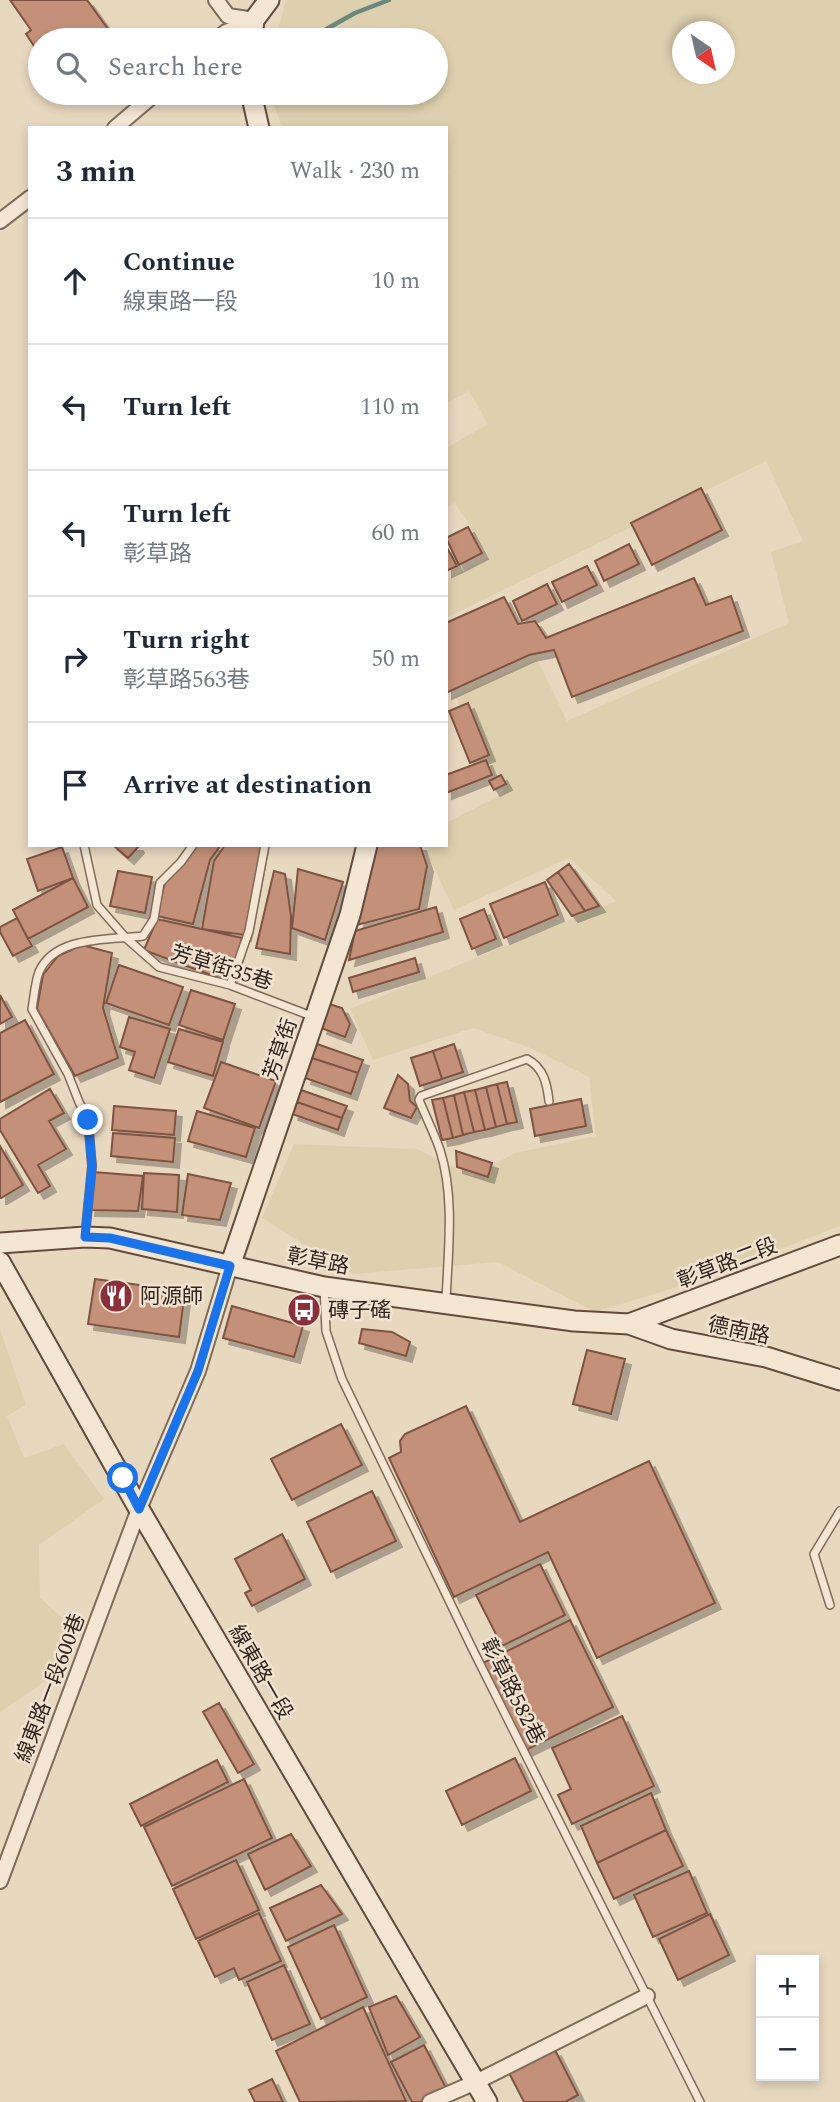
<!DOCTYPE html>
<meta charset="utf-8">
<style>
:root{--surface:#fff;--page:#f6f6f7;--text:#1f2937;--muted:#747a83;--line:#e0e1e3}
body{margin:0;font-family:Spectral,"Noto Sans TC",serif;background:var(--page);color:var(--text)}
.controls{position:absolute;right:21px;bottom:21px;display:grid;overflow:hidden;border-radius:0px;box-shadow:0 4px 10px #0003}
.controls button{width:63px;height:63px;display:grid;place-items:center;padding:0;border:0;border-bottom:2px solid var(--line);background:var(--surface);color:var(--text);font:35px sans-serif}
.compass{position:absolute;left:672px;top:21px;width:63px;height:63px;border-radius:50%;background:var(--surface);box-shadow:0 4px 10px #0003;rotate:146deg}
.stop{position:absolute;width:21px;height:21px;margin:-16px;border:5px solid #1a73e8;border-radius:50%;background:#fff}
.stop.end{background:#1a73e8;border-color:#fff;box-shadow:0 2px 7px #0008}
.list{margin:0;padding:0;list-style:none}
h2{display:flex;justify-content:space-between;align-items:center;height:91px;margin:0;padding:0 28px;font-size:30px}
h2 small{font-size:23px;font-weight:400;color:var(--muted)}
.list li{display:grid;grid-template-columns:46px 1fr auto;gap:21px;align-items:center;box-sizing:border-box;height:126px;padding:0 28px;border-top:2px solid var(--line)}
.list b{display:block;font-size:26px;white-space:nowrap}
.list p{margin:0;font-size:23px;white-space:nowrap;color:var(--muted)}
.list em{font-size:23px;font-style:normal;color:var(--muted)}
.icon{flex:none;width:38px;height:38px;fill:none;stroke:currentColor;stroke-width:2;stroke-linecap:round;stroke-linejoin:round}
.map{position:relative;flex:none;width:840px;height:2102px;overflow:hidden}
.search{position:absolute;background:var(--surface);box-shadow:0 4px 10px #0003;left:28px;top:28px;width:420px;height:77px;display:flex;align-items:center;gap:18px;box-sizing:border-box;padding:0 24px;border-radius:38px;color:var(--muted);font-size:26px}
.panel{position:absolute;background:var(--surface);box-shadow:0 4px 10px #0003;left:28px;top:126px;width:420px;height:721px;border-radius:0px}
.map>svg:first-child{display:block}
.farmland{fill:#ded0af;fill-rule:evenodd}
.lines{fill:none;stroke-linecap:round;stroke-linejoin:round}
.stream{stroke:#6b887d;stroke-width:4.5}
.building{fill:#c4907a;stroke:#7d5242;stroke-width:2;filter:url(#shadow)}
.lane-casing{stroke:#806a5a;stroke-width:10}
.street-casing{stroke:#806a5a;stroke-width:18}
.secondary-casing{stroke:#624b3d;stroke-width:23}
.lane{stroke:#f5e6d3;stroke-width:7}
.street{stroke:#f5e6d3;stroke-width:14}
.secondary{stroke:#f5e6d3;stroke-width:19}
.route{stroke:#1a73e8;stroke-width:9}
.labels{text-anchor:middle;stroke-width:5;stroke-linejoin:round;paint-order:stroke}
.street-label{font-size:21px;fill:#31241d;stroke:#f1e3cf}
.poi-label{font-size:21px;fill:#31241d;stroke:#f1e3cf;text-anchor:start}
</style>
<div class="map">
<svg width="840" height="2102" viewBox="0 0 840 2102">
<defs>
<filter id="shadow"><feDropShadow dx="6" dy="6" stdDeviation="0" flood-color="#0004"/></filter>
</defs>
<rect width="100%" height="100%" fill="#e9d8c0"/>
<!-- farmland -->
<path class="farmland" d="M289 0H840V1226L694 1282 595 1312 498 1262 353 1274 262 1218 294 1144 417 1149 472 1176 515 1153 596 1136 589 1077 528 1047 473 1028 373 1060 350 1009 616 901 569 858 454 910 423 845H446V823L504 793 455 696 537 659 567 721 789 623 771 552 803 541 766 461 446 618V580L489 557 455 503 446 508V448L488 424 469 391 446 404V174L449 172 446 164V128H282L270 93H436V40H275L285 4ZM682 32H724V74H682Z
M0 1329 26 1405 7 1416 24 1458 64 1444 104 1499 39 1545 40 1598 74 1628 59 1672 0 1712Z"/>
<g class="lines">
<!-- stream -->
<path class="stream" d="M307 40 355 13 389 0"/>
</g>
<!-- building -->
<path class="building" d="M10 0H87L116 40H40V55L26 34 31 30Z
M701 488 722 530 652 565 631 523Z
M468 527 482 553 459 565 446 538Z
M629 544 639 564 604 581 595 561Z
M446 546 457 566 446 571Z
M587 566 597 585 562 602 552 582Z
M694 578 706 605 731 596 743 631 572 697 554 650 529 655 446 693V623L504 597 518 624 535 621 546 638Z
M547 584 557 604 522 621 513 601Z
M468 703 489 755 470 763 449 711Z
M486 760 492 775 446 793V775Z
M501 775 506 784 494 790 489 781Z
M113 845H137L138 847 128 858Z
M196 845H221L210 860 193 924 157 916 165 882 194 850Z
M225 845H262L245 935 202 929 214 861Z
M374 845H420L427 866 419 909 357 925Z
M62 847 73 878 38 891 27 859Z
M569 864 599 906 585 911 558 872Z
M298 869 343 882 325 940 292 928Z
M118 871 152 877 145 913 110 906Z
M274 871 285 874 291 916 290 954 256 948Z
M558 872 585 911 572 916 547 880Z
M73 878 88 907 28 939 13 910Z
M545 882 558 915 504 938 490 904Z
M436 907 443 932 349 960 355 931Z
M484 909 496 939 472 949 460 919Z
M17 918 32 946 13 956 0 932V927Z
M157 919 242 938 229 982 144 950Z
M82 945 112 953 103 1008 118 1058 75 1076 37 1009 43 975 58 956Z
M415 958 419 972 353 992 349 978Z
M119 965 183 987 169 1025 106 1003Z
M191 990 235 1004 223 1040 179 1025Z
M0 995 12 1017 0 1024Z
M329 1004 342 1008 350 1024 345 1037 321 1028Z
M129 1017 170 1029 154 1078 129 1070 135 1052 120 1047Z
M25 1020 54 1074 0 1102V1033Z
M179 1029 223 1042 213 1076 168 1062Z
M317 1044 363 1060 358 1073 312 1058Z
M454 1044 463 1072 442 1079 433 1051Z
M433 1051 442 1079 420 1086 411 1058Z
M312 1058 358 1073 351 1094 305 1078Z
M221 1062 276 1081 259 1128 204 1108Z
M398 1075 408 1084 410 1101 417 1107 411 1118 384 1108Z
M507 1082 517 1122 507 1124 497 1084Z
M497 1084 507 1124 496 1127 486 1087Z
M486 1087 496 1127 485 1130 475 1090Z
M50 1089 64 1113 49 1121 66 1149 38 1165 50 1186 38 1193 0 1130V1119Z
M301 1090 347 1106 342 1118 297 1102Z
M475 1090 485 1130 474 1132 464 1092Z
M464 1092 474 1132 463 1135 454 1095Z
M454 1095 463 1135 453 1138 443 1098Z
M443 1098 453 1138 442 1140 432 1100Z
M581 1099 586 1126 535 1136 530 1109Z
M297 1102 342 1118 338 1130 292 1114Z
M114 1106 176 1111 174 1135 112 1130Z
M197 1111 255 1128 246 1157 188 1141Z
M113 1133 175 1138 173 1162 111 1156Z
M0 1146 23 1185 1 1198H0Z
M456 1151 492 1163 488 1177 457 1167Z
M93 1172 143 1176 138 1211 89 1210Z
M144 1173 179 1175 177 1212 142 1209Z
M188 1174 231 1183 220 1220 182 1215Z
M95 1279 185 1291 179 1337 88 1324Z
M232 1306 303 1326 294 1357 223 1338Z
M362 1329 392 1332 410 1342 406 1356 359 1343Z
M587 1350 625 1359 611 1414 573 1404Z
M466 1406 520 1522 649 1461 715 1603 597 1658 548 1552 454 1597 389 1458 401 1452 400 1441 405 1434Z
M341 1424 362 1465 292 1500 271 1459Z
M372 1491 396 1541 331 1572 307 1522Z
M282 1534 305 1579 252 1606 245 1593 251 1590 235 1559Z
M540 1564 565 1615 502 1646 476 1595Z
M570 1620 613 1707 522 1752 479 1665Z
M219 1703 254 1764 238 1773 203 1712Z
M622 1716 654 1786 572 1824 558 1795 571 1789 552 1748Z
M515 1758 531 1791 462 1825 446 1791Z
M217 1760 228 1782 141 1826 130 1804Z
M244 1779 272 1838 172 1886 144 1827Z
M651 1793 666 1830 597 1863 581 1826Z
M666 1830 683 1866 614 1899 597 1863Z
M291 1834 311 1866 265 1890 248 1854Z
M236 1860 259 1910 196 1939 173 1889Z
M689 1871 707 1913 653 1937 634 1895Z
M321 1885 342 1914 286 1941 270 1908Z
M259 1913 281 1961 239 1980 234 1968 215 1977 198 1941Z
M710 1914 729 1955 678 1980 659 1939Z
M334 1925 367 1997 321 2019 288 1947Z
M284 1965 310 2024 272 2040 247 1982Z
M396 1996 420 2037 388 2055 369 2007Z
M363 2007 406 2101 300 2102 276 2051Z
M424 2045 446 2088 420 2102H412L391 2062Z
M555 2050 578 2095 565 2102H524L509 2073Z
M272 2079 283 2102H255L249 2090Z"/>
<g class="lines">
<defs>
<path id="lane" d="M84 845 97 905 126 938 159 967 230 985 314 1017
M230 985 249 931 265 845
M85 1237 92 1166 88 1120 79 1102 68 1074 32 1009C34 998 35 983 39 972 55 935 110 940 143 936L154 919 160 883 181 862 193 845
M324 1288 326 1331 342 1379 473 1650 700 2102
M446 1301C448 1252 455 1197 440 1150 434 1133 426 1117 419 1100L421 1096 527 1059C544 1068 547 1084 549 1101
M830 1605 814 1554 840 1511"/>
<path id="street" d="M216 0 228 16 254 20
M216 40 226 32 253 21
M115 128 156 93
M0 221 30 198
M0 1881 139 1509 198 1371 230 1266
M430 2102 476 2082 647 1996"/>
<path id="secondary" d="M252 40 254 20 269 0
M251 93 259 128
M0 1243 85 1237 110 1238 324 1287 574 1321 629 1324 671 1339 766 1357 840 1380
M0 1262 139 1509 487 2102
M230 1266 350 915 367 845
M629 1324 840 1245"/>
</defs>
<!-- lane casing -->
<use href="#lane" class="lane-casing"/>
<!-- street casing -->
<use href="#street" class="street-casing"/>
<!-- secondary casing -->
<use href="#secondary" class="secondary-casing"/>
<!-- lane -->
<use href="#lane" class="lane"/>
<!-- street -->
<use href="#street" class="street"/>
<!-- secondary -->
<use href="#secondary" class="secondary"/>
</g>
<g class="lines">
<!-- route -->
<path class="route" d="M88 1120 92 1166 85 1237 110 1238 230 1266 198 1371 139 1509 123 1478"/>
</g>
<!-- icons -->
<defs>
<symbol id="restaurant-disc" viewBox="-11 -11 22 22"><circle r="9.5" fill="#8a303b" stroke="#f1e3cf"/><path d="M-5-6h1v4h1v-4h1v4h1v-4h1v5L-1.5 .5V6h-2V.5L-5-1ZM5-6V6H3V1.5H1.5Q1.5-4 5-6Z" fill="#fff"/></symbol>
<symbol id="bus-disc" viewBox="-11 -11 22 22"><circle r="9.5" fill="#8a303b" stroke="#f1e3cf"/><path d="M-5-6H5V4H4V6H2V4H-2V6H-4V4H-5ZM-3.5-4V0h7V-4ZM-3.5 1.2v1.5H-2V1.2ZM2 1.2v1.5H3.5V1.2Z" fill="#fff"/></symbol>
</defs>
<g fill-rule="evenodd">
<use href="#restaurant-disc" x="97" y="1277" width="38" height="38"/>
<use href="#bus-disc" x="285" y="1291" width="38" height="38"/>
</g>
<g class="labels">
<!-- street labels -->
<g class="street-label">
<text transform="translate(222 967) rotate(17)" y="7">芳草街35巷</text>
<text transform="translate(280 1049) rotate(-71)" y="7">芳草街</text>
<text transform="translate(318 1261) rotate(11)" y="7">彰草路</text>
<text transform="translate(727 1263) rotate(-21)" y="7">彰草路二段</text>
<text transform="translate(739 1330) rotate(12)" y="7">德南路</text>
<text transform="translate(261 1672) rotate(60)" y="7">線東路一段</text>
<text transform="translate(50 1688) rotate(-69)" y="7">線東路一段600巷</text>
<text transform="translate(513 1691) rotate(63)" y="7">彰草路582巷</text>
</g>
<!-- poi labels -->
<g class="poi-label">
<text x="140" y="1303">阿源師</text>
<text x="328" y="1317">磚子磘</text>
</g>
</g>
</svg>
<div class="controls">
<button>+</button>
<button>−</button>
</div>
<svg class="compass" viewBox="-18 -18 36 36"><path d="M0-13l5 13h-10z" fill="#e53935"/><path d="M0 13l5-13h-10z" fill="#747a83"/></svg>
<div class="stop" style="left:123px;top:1478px"></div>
<div class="stop end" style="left:88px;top:1120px"></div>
<div class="search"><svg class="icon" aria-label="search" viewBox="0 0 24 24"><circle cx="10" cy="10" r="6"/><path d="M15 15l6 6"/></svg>Search here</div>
<section class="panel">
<h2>3 min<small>Walk · 230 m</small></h2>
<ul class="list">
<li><svg class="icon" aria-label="ahead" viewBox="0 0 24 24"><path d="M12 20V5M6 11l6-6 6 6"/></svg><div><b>Continue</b><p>線東路一段</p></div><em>10 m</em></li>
<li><svg class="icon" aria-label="left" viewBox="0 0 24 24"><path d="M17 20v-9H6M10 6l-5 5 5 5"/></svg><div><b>Turn left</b></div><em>110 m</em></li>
<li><svg class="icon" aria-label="left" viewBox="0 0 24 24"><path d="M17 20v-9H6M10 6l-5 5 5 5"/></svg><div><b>Turn left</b><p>彰草路</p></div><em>60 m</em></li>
<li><svg class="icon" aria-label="right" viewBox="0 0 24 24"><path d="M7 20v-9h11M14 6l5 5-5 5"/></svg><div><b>Turn right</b><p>彰草路563巷</p></div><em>50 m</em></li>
<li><svg class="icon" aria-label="arrive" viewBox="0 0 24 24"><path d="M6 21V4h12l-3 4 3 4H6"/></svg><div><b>Arrive at destination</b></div></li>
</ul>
</section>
</div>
